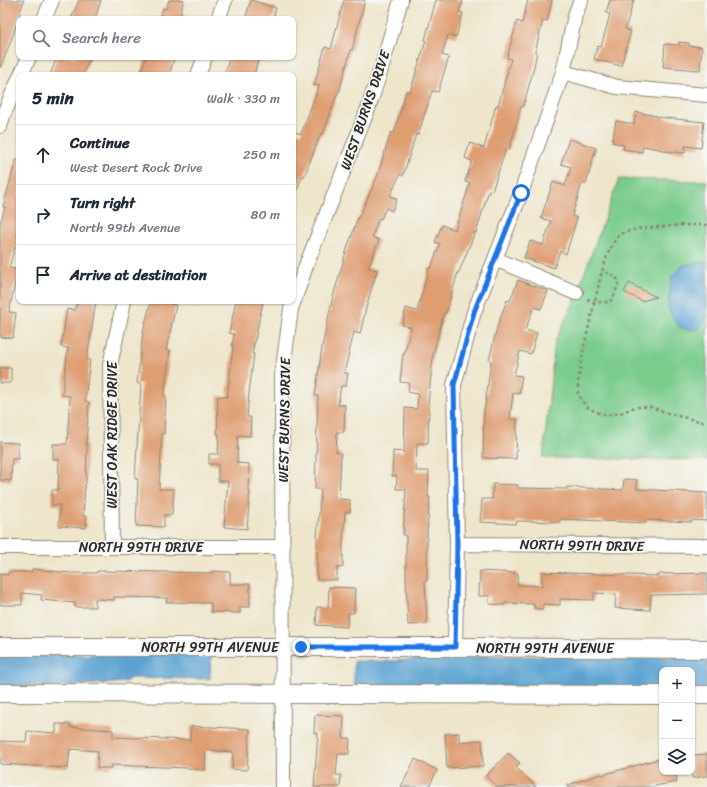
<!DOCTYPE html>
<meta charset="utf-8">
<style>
:root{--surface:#fff;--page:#f2f2f3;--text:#1f2937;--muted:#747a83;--line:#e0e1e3}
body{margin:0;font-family:Sriracha,sans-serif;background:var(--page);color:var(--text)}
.controls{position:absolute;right:12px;bottom:12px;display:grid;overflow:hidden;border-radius:8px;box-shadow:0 1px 3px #0004}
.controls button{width:36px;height:36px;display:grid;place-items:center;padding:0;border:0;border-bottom:1px solid var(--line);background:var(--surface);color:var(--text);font:20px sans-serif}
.stop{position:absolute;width:12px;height:12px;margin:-9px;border:3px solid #1a73e8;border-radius:50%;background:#fff}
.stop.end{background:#1a73e8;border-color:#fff;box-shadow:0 1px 4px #0008}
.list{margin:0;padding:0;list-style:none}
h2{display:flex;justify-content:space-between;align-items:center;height:52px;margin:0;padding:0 16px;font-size:17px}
h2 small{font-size:13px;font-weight:400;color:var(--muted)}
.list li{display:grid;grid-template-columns:26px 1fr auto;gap:12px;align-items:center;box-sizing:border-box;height:60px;padding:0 16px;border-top:1px solid var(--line)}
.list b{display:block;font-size:15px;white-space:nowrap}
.list p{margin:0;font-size:13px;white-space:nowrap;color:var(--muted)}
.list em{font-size:13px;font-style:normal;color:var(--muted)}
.icon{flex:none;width:22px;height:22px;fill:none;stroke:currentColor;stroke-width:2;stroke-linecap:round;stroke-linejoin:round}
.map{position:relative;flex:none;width:707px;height:787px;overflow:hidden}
.search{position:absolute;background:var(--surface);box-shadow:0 1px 3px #0004;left:16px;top:16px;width:280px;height:44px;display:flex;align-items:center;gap:10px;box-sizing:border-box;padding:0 14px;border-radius:8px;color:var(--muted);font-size:15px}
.panel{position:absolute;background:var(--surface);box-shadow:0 1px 3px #0004;left:16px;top:72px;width:280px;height:232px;border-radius:8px}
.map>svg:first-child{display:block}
.green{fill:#7acc8d;stroke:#527c5c}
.water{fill:#5ba2d1;stroke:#43667e}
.building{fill:#df9d72}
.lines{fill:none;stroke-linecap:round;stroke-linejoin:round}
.minor-casing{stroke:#8c887a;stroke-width:16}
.major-casing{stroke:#8c887a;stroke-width:20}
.path{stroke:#8c887a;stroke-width:2.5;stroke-dasharray:3 3;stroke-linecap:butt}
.minor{stroke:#fff;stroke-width:14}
.major{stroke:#fff;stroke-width:18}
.route{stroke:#1a73e8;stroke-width:5}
.labels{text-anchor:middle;stroke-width:3.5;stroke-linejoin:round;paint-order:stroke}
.street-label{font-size:14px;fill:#2b2b2b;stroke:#f6f6f2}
</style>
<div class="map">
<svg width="707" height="787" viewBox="0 0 707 787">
<rect width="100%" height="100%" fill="#f6f6f2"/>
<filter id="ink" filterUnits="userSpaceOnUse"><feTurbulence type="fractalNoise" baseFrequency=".025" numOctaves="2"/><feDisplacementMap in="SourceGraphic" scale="8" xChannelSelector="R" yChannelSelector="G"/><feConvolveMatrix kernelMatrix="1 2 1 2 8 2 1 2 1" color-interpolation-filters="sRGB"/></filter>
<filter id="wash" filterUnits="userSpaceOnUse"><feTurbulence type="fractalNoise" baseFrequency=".012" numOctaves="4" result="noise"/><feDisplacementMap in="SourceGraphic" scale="16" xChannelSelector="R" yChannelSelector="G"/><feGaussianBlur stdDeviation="0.9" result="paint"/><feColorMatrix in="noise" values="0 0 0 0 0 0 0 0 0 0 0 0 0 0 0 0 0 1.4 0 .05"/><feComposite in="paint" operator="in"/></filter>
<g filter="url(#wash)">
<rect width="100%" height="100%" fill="#eee5ca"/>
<!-- green -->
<path class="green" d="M619 179 707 181V460L543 458 555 341 573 304Z"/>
<!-- water -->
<path class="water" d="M702 262H707V317L705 318 699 329 689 330 679 327 673 318 668 308 669 296 672 276 683 265Z
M211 654 210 679 130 678 126 682 67 686H0V655Z
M485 656 707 657V688H692V670H662V687L354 685V661H392Z"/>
<g id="blocks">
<!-- building -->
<path class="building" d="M0 0H24L13 35 1 67H0Z
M79 0H101L95 19H71Z
M169 0H184L180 13 191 17 190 19H159L163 8 166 9Z
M251 0 276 8 273 19H245Z
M344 0H365L352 50 351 49 339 92H338L323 134 321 133 304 177 302 176 295 198H293V131L301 134 319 86 314 85 325 47 331 49Z
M436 0H463L459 12 463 13 456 37 448 35 442 55 449 57 438 92 432 91 418 135 416 134 403 176 400 174 390 196 397 199 392 211 386 208 381 219 379 218 372 237 379 240 368 268 377 270 366 308 360 334 354 332 344 373H348L346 386H341L338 405H345L344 432H337L336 452 341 453 339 499 350 500V512H345L343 543V567L337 568V580H317V537L321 489H315L318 396H315L322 347 332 300 346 252 358 217H359L377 177 391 132 394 133 406 91 410 92 426 40H425Z
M528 0H552L547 21 543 20 535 52H537L533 71 523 107H521L509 150 506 149 492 191 489 190 476 233 475 232 459 272H458L446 313H444L433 355 428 405H429L428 443H417L416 471H429L428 497H430L427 533V581H425L427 624 408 625 406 581V535H403L406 489H396L397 476H392L393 451 404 452 405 408 417 409 418 394 408 392 409 383 400 382 403 354 404 355 411 327 402 325 406 308 417 311 429 268H431L440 244 435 242 442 225 455 230 470 183 465 182 472 161 465 158 470 143 484 148 496 105 498 106 511 59 507 58 517 21 522 23Z
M610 0H634L625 29 631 31 621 66 594 59 598 46 601 47 610 14 606 13Z
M679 42 689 43V46L702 47 700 70 663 67 665 44 679 45Z
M57 57H90L83 75H50Z
M146 57H175L169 75H140Z
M230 57H259L254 75H224Z
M636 112 657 116V117L704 122 701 148 685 146V153L664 151V150L643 146 642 152 623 149 624 145 612 142 616 121 634 124Z
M569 139 596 148 586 184 582 183 572 216 577 218 571 238 566 254 560 251 554 268 524 258 530 241 543 245 551 221 541 218 553 182 565 186 571 167 561 164Z
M16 160H19V227L17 235 19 236V248L15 247 9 268 19 270V284L15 283 9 312 16 313 13 338 0 337V224L5 207H3Z
M518 280 548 291 541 309 534 307 525 330 537 333 531 354 520 351 514 375 522 376 519 394 513 393 510 419H517L516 459 483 458 484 413 491 361 489 360 497 327 507 300 510 301Z
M629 283 656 297 642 301 624 292Z
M78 301H96L87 359 90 360 85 401 89 402 86 445H87L86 484H85L83 516H86V528L59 526 60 505H52V490H58L59 459H53V444H67L70 396 62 395 68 348 61 347 67 309 75 310Z
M151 301H157L176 305 166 350H170L164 396H166L164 434H162L159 489H174L172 515H164V527L136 526 138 479H135L141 384 137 383 143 332Z
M236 301H263L252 354H254L249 393 247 417H251L250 436 238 435 237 463 249 464 248 490H250L247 529 224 527 228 481H218V464H209V454H218L219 434H217L218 396 227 397 233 347 232 346 234 334 229 333Z
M0 368H11V383H0Z
M0 442 18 443V459H12L11 481 0 480Z
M624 479 637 480V489L707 493V521L692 520V522L646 520V523L560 519V522L517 521 516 524 480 522 482 499H492L493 484 518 485V488L567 489V487L623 490Z
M32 569 72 573H97V571L167 572 212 573V571L230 572V584H250V607H240V613L211 612V603L166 602 167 598 114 597V600L95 599V607H75V603L41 600 42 595 22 593V605H0V574L8 575V572H32Z
M480 571 518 573 517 585 542 586V572L659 576V574L707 573V594L651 595 650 610 615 608 616 594 594 593V600L560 599V605L543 604V609L534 608V604L505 603 504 605 489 604 490 596H479Z
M329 587 355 588 354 613H348L347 627 316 625 317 607 328 608Z
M315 715 344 716 343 738H350L349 754H338L336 775H341L340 787H314L318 733H314Z
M56 724H70V727L113 730V737L190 740 191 726 250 729 247 770 232 769 233 752 206 750 205 770 188 769V768L111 765V768H97L98 751 70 749 68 768 0 764V741L26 742 27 731 56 733Z
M459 733V742L482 740 483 766 447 768 445 734Z
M508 753 520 763 516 767 536 787H497L486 776Z
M707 754V776L692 778V755Z
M662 758V772H676L677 782 654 786V787H568V785L601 774 602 775Z
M415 759 437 770 429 787H401Z"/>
</g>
</g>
<g filter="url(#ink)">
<use href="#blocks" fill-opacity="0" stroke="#8c887a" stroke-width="1"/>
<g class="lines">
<defs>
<path id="minor" d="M44 19 52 0
M218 19 225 0
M563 72 617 87 707 95
M21 75 29 57
M198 75 205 57
M0 126 3 116 19 79
M495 259 576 293
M457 544 707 546
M0 547H283
M112 547 110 365 124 301
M455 647 457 544 454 385 474 312 521 193 563 72 575 15 581 0
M283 787 282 375 291 309 307 263 368 109 382 66 401 0"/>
<path id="major" d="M0 647H455L707 649
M0 693 662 695
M692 695H707"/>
</defs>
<!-- minor casing -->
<use href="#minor" class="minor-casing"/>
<!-- major casing -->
<use href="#major" class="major-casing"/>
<!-- path -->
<path class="path" d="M707 225H683L636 229 620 234 613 243 607 256 601 275 583 351 578 382V393L582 401 587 407 596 412 607 415 620 413 635 407H651L667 413 707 423
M587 299 594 302H610L615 294 619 281 615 276 602 271"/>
<!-- minor -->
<use href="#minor" class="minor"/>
<!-- major -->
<use href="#major" class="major"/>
</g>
</g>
<g class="lines" filter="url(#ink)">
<!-- route -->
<path class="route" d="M301 647H455L457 544 454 385 474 312 521 193"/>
</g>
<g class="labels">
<!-- street labels -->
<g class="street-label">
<text transform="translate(365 110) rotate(-71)" y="5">WEST BURNS DRIVE</text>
<text transform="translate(284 420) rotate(-89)" y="5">WEST BURNS DRIVE</text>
<text transform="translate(112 435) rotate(-90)" y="5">WEST OAK RIDGE DRIVE</text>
<text transform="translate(582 545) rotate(1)" y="5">NORTH 99TH DRIVE</text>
<text x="141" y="552">NORTH 99TH DRIVE</text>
<text x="210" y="652">NORTH 99TH AVENUE</text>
<text x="545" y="653">NORTH 99TH AVENUE</text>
</g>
</g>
</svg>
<div class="controls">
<button>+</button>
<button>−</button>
<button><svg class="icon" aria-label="layers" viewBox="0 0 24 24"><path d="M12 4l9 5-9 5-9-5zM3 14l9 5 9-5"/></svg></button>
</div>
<div class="stop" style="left:521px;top:193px"></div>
<div class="stop end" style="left:301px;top:647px"></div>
<div class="search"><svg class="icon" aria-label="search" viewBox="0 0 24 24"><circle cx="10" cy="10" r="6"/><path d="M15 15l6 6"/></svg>Search here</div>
<section class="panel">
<h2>5 min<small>Walk · 330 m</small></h2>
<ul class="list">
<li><svg class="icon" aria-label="ahead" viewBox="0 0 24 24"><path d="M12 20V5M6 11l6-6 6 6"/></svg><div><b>Continue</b><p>West Desert Rock Drive</p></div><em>250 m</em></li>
<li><svg class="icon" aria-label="right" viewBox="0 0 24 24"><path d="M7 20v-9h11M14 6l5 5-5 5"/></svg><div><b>Turn right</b><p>North 99th Avenue</p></div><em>80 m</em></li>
<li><svg class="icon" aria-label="arrive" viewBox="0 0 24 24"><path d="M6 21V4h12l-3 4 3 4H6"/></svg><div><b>Arrive at destination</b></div></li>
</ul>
</section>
</div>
